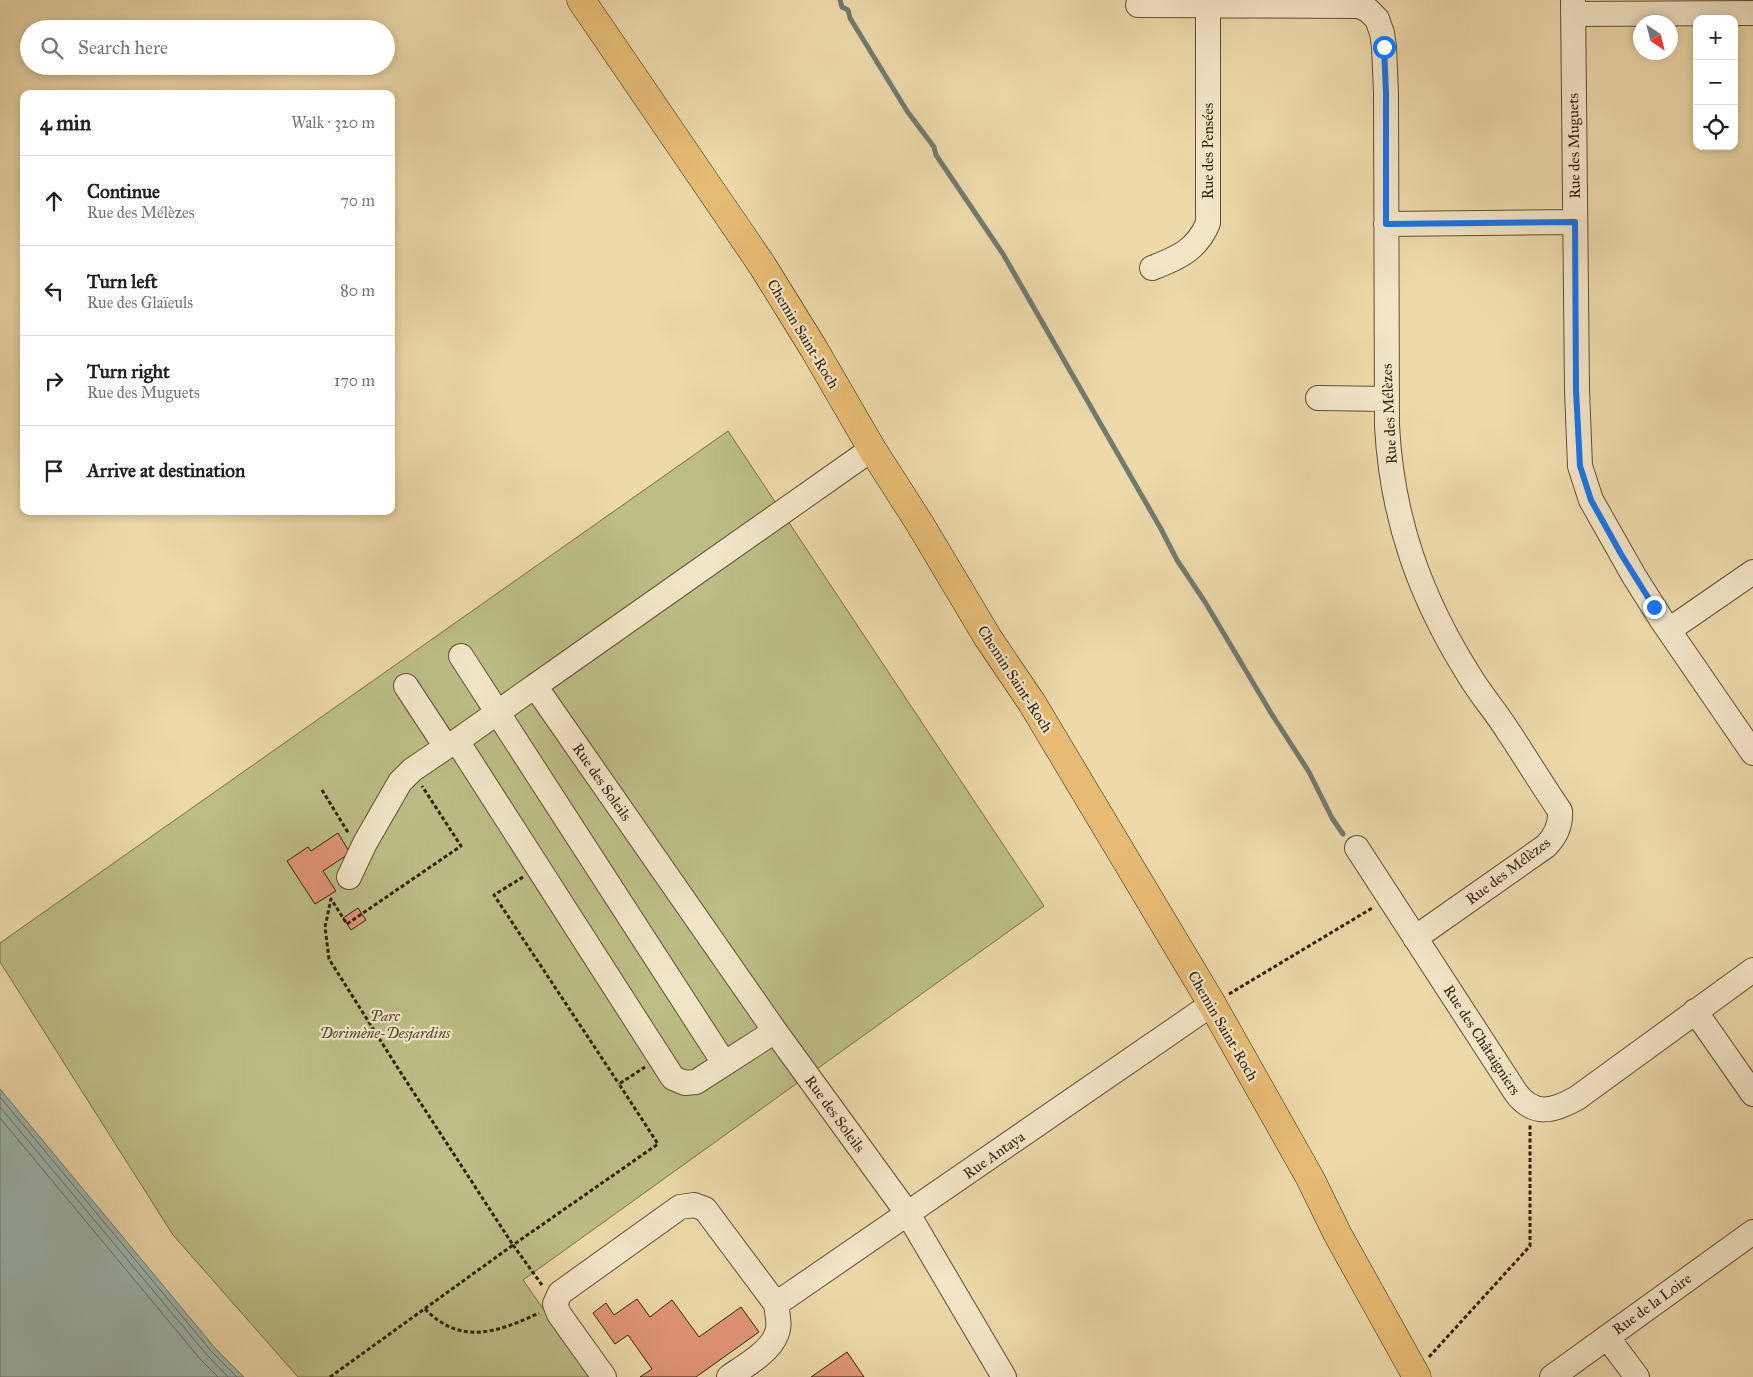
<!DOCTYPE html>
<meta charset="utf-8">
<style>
:root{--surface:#fff;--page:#f6f6f6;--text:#202124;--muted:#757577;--line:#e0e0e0}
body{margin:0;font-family:"IM FELL Great Primer",serif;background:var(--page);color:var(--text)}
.controls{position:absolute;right:15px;top:15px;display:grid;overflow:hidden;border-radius:10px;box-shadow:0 2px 8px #0003}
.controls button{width:45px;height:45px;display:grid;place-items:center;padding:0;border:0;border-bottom:1px solid var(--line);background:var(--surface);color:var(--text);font:25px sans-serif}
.compass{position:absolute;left:1633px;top:15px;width:45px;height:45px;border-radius:50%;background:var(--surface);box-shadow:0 2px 8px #0003;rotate:145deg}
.stop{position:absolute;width:15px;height:15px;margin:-11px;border:4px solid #1a73e8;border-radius:50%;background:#fff}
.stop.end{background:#1a73e8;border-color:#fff;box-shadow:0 1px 5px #0008}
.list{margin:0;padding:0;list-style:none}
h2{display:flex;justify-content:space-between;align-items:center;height:65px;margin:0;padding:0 20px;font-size:21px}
h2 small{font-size:16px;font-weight:400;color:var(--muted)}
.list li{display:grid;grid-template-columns:32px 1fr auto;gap:15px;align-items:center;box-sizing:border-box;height:90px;padding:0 20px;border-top:1px solid var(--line)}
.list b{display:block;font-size:19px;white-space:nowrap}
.list p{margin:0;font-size:16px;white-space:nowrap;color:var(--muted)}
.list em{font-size:16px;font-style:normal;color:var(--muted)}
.icon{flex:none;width:28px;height:28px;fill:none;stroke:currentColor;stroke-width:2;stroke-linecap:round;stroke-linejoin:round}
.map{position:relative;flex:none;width:1753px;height:1377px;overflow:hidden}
.search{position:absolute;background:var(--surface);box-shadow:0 2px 8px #0003;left:20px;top:20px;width:375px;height:55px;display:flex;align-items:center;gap:12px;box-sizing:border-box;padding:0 18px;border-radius:28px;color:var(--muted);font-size:19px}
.panel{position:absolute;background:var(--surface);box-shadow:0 2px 8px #0003;left:20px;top:90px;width:375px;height:425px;border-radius:10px}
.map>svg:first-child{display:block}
.green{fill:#bcbe86;stroke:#786f4a}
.water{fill:#9cb8b2;stroke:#727b70}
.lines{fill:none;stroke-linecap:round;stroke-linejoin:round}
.shore{stroke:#686c60;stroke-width:1}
.stream{stroke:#727b70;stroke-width:5}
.building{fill:#e29579;stroke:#33200e}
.minor-casing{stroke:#624e35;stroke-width:26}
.major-casing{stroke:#33200e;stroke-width:29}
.path{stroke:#33200e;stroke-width:3;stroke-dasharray:4 2.5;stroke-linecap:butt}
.minor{stroke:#f3e6c8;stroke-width:24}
.major{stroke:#e6bc75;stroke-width:28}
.route{stroke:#1a73e8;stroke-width:6}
.labels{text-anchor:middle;stroke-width:4.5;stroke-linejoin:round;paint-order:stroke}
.street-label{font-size:15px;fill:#33200e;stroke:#f3e6c8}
.park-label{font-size:15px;font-style:italic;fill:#55482c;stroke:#f3e6c8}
</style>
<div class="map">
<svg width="1753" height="1377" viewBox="0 0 1753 1377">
<rect width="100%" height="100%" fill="#edd9aa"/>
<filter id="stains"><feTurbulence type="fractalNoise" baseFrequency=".004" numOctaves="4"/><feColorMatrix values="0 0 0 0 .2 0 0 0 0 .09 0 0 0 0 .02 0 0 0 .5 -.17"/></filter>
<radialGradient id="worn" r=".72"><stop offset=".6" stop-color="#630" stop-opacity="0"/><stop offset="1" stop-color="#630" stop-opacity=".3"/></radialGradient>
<!-- green -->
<path class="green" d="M728 431 1044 906 523 1280 591 1377H298L173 1235 0 962V943Z"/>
<!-- water -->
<path class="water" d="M0 1089 215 1348 244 1377H0Z"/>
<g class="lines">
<!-- shore -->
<path class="shore" d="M0 1097 211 1351 237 1377
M0 1107 207 1355 228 1377
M0 1118 201 1360 218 1377"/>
<!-- stream -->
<path class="stream" d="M840 0 842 7 848 10 850 18 907 111 934 147 936 155 1003 254 1161 529 1177 560 1205 602 1271 713 1309 772 1332 818 1343 834"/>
</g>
<!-- building -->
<path class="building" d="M338 833 350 853 323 871 336 891 315 904 287 861 308 847 311 851Z
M358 908 366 920 351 930 343 918Z
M637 1299 650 1317 672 1300 699 1337 741 1307 759 1332 696 1377H640L652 1369 628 1335 615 1344 593 1313 606 1303 614 1315Z
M847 1352 864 1377H811Z"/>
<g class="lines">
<defs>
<path id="minor" d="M1573 0 1577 390 1580 466 1591 500 1634 576 1663 622 1753 753
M1138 5 1359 6 1368 10 1377 19 1382 33 1384 47 1386 93 1387 426C1392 519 1420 597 1469 675 1481 695 1496 712 1508 731 1526 758 1542 785 1560 811 1561 825 1556 836 1546 846L1415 938
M1573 14 1753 13
M1386 224 1575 222
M1152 268C1178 258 1197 250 1208 223V5
M1318 398 1387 399
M872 449 535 686 775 1031 908 1214 1004 1377
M1669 630 1753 572
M461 656 724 1063
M406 686 446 747 457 741
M535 686 457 741 673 1078 685 1083 696 1082 775 1031
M1357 848 1516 1093C1534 1117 1554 1111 1577 1098L1753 970
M349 877 365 843 400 782 412 770 446 747
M1695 1011 1753 1094
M776 1304 1212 1004
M1607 1337 1637 1377
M604 1377 559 1314 555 1304 560 1293 680 1207 694 1205 705 1209 776 1304C777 1314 781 1326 776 1335 770 1352 743 1367 729 1377
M1552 1377 1753 1232"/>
<path id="major" d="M581 0 762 265 814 349 872 449 920 524 988 638 1032 703 1212 1004 1310 1178 1338 1235 1417 1377"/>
</defs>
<!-- minor casing -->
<use href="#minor" class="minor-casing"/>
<!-- major casing -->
<use href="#major" class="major-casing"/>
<!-- path -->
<path class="path" d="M322 790 349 834
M523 877 494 895 619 1084
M1229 994 1374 907
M542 1285 513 1245 658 1144 619 1084 645 1067
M425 1309C461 1346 498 1332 539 1313
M1429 1357 1530 1246V1125
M330 1377 513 1245 401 1073 329 959 325 927 331 899 347 924 461 846 422 786"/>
<!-- minor -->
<use href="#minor" class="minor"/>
<!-- major -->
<use href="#major" class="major"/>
</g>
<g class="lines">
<!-- route -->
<path class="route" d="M1384 47 1386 93V224L1575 222 1576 390 1580 466 1591 500 1621 554 1654 607"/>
</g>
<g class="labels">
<!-- street labels -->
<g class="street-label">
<text transform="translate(1574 146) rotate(-91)" y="5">Rue des Muguets</text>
<text transform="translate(1208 151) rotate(-90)" y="5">Rue des Pensées</text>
<text transform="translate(803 334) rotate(59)" y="5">Chemin Saint-Roch</text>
<text transform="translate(1389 414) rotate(-93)" y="5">Rue des Mélèzes</text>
<text transform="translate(1015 679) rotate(57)" y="5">Chemin Saint-Roch</text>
<text transform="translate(602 782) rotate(55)" y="5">Rue des Soleils</text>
<text transform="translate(1508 871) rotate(-37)" y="5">Rue des Mélèzes</text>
<text transform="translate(1223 1026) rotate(60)" y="5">Chemin Saint-Roch</text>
<text transform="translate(1482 1040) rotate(57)" y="5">Rue des Châtaigniers</text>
<text transform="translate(835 1114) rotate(54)" y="5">Rue des Soleils</text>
<text transform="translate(994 1155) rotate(-35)" y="5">Rue Antaya</text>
<text transform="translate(1652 1304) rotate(-36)" y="5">Rue de la Loire</text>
</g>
<!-- park labels -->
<g class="park-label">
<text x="385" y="1021">Parc<tspan x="385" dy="17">Dorimène-Desjardins</tspan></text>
</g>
</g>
<rect width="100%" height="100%" filter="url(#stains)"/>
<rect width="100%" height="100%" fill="url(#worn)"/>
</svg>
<div class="controls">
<button>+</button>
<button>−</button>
<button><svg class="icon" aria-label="locate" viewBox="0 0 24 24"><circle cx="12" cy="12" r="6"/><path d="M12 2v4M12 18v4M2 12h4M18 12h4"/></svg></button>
</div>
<svg class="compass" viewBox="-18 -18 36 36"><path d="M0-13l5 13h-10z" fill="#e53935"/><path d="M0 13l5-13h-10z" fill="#757577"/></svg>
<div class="stop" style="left:1384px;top:47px"></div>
<div class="stop end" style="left:1654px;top:607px"></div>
<div class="search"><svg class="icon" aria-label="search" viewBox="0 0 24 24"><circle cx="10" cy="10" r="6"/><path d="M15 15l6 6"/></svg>Search here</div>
<section class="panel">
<h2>4 min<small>Walk · 320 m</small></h2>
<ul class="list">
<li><svg class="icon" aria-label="ahead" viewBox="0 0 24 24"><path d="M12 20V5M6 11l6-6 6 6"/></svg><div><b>Continue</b><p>Rue des Mélèzes</p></div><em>70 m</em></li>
<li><svg class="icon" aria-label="left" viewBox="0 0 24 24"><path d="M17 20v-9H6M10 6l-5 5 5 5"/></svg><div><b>Turn left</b><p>Rue des Glaïeuls</p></div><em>80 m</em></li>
<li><svg class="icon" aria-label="right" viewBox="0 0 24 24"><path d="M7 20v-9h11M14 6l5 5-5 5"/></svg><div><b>Turn right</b><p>Rue des Muguets</p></div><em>170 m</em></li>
<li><svg class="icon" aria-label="arrive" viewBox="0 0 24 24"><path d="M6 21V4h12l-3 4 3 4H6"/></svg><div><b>Arrive at destination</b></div></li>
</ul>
</section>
</div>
